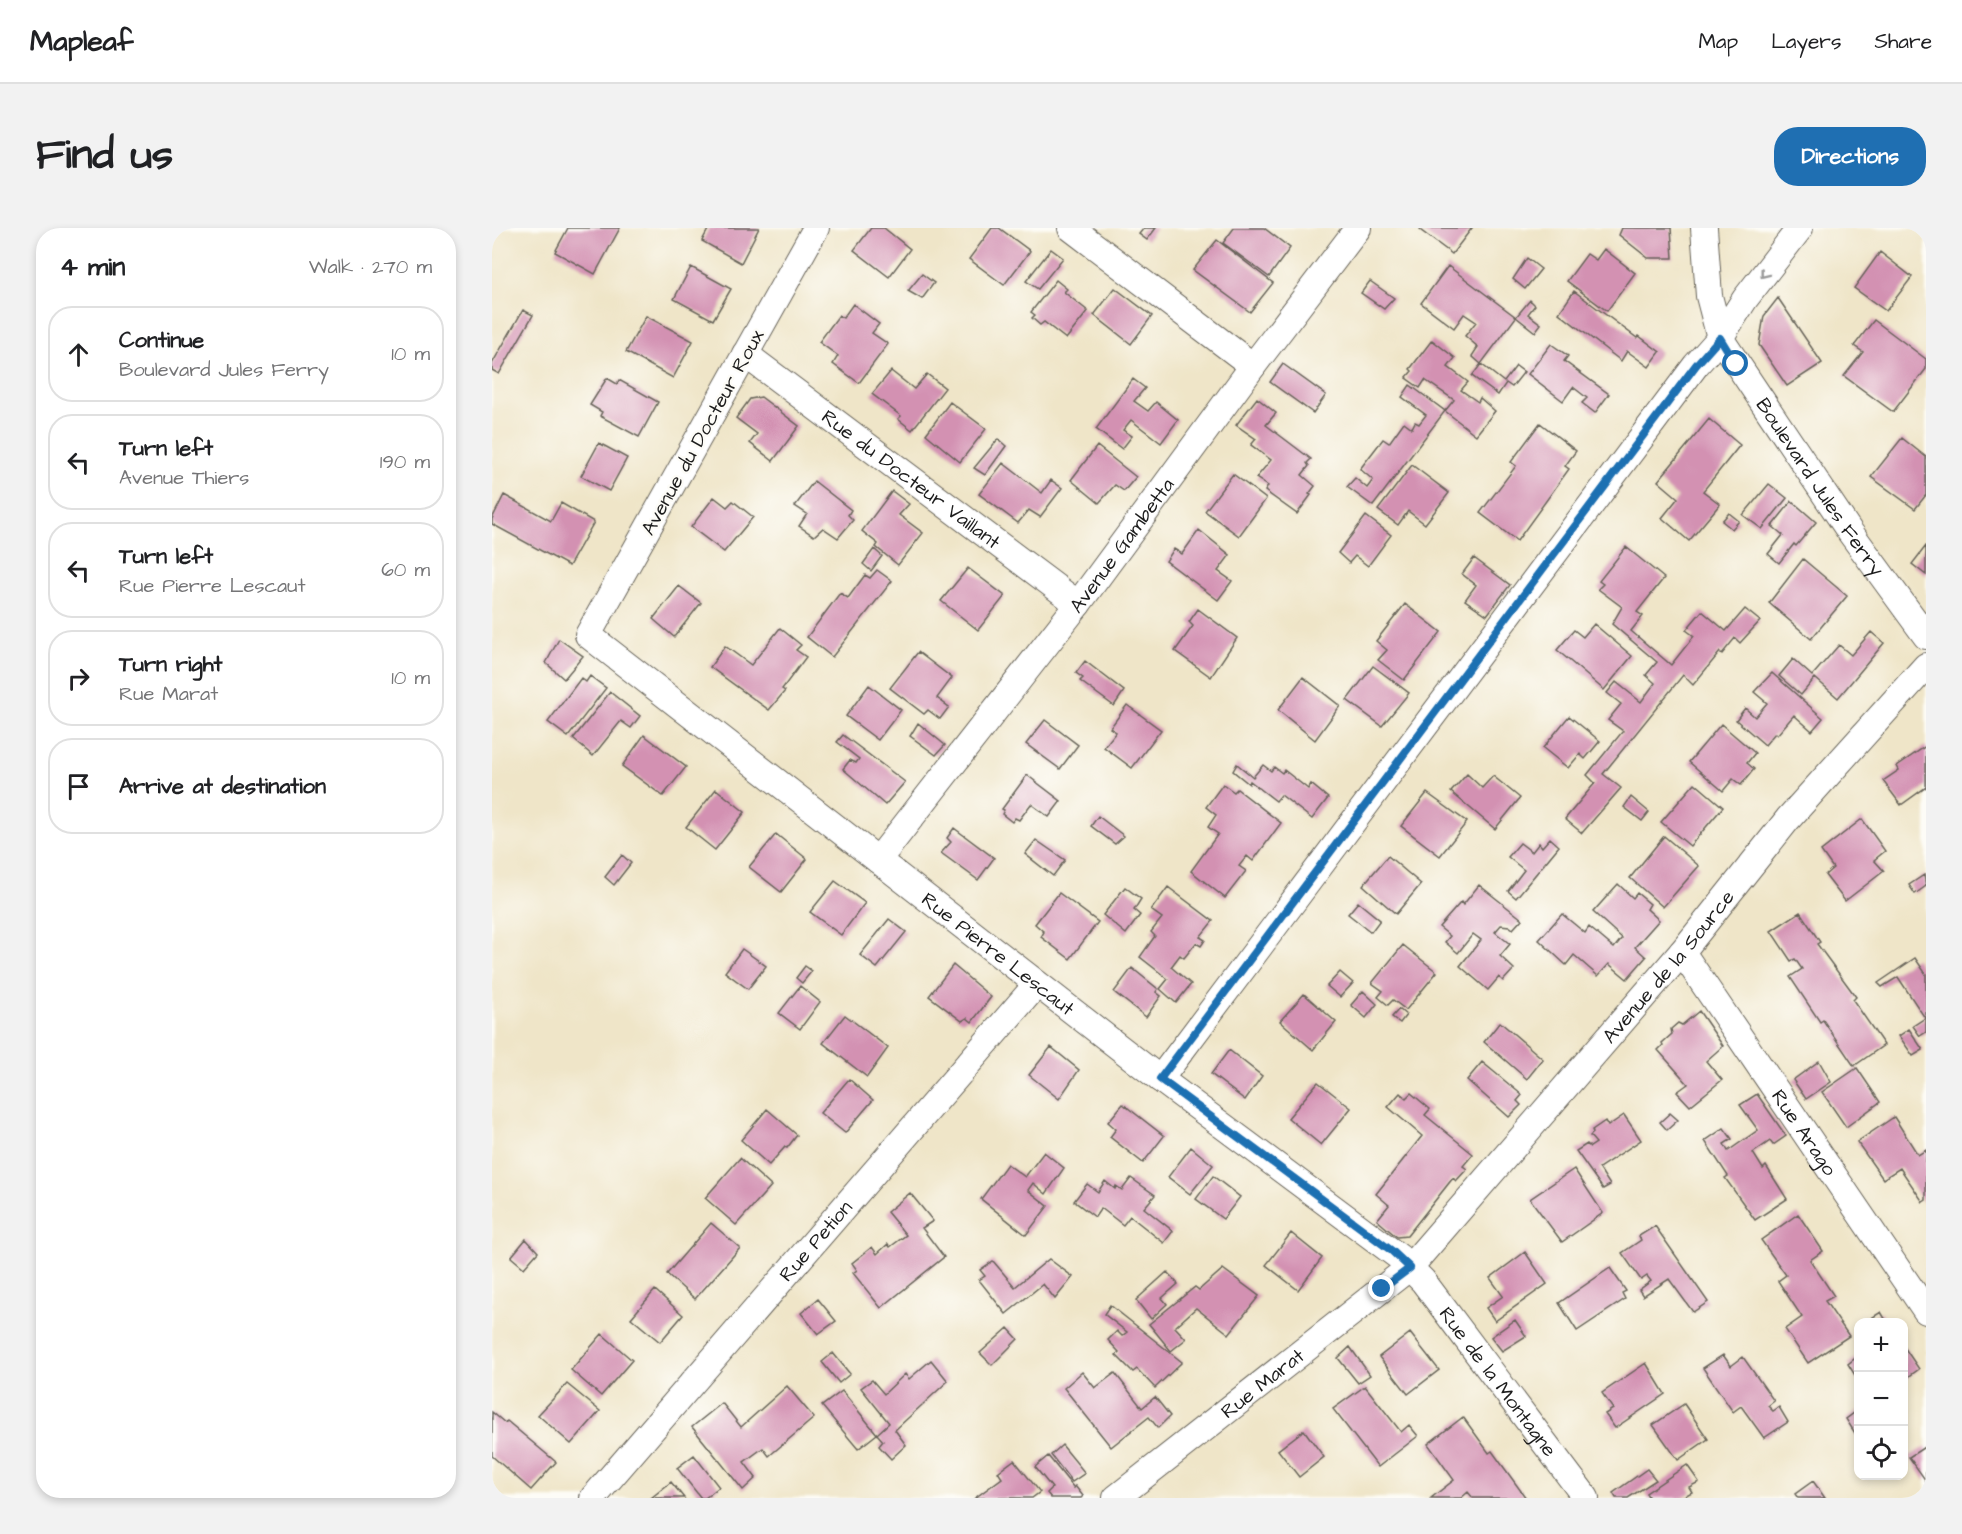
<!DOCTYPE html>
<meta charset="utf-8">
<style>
:root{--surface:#fff;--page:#f2f2f2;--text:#202124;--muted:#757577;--line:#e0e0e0;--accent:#1f6fb2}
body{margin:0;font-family:"Architects Daughter",sans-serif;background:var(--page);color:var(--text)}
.controls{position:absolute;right:18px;bottom:18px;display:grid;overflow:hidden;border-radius:12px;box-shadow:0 3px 9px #0003}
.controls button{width:54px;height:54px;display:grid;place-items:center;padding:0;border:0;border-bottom:2px solid var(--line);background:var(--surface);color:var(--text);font:30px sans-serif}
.stop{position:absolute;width:18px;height:18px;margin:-14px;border:4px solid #1f6fb2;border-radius:50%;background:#fff}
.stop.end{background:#1f6fb2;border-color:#fff;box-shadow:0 2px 6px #0008}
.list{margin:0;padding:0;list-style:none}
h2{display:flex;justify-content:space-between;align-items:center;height:78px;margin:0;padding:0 24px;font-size:26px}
h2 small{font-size:20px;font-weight:400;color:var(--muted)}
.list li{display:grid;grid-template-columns:39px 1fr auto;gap:18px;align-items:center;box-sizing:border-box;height:96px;margin:0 12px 12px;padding:0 12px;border:2px solid var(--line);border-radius:24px}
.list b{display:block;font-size:22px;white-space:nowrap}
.list p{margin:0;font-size:20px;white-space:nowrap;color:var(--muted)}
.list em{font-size:20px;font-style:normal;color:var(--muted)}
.icon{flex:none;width:33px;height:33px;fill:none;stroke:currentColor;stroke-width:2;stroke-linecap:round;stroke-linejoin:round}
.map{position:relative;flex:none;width:1434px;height:1270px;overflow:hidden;border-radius:24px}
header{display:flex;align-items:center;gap:36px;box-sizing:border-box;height:84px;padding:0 30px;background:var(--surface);border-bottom:2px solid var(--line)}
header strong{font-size:28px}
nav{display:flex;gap:33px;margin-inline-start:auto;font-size:21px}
.intro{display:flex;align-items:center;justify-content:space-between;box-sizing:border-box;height:144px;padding:0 36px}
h1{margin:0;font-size:42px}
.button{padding:15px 27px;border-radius:24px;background:var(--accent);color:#fff;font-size:21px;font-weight:700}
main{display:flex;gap:36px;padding:0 36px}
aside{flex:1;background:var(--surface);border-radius:24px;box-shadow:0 3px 9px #0003}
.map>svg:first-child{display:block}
.building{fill:#d391b2}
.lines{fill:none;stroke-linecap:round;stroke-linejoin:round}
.minor-casing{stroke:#666258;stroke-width:28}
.minor{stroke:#fff;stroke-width:26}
.oneway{stroke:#999}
.route{stroke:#1f6fb2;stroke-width:8}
.labels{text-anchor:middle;stroke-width:5;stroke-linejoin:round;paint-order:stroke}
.street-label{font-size:20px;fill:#1c1c1c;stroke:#fdfcf7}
</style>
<header>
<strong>Mapleaf</strong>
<nav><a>Map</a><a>Layers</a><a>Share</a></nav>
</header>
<div class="intro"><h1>Find us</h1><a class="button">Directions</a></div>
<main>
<aside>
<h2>4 min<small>Walk · 270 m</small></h2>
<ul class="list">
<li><svg class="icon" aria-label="ahead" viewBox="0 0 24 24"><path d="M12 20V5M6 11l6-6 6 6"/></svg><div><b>Continue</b><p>Boulevard Jules Ferry</p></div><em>10 m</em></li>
<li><svg class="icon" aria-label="left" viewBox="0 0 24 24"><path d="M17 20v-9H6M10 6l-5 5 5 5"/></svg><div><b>Turn left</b><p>Avenue Thiers</p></div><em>190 m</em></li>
<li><svg class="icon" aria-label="left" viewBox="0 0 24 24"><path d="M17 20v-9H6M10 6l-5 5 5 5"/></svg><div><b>Turn left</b><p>Rue Pierre Lescaut</p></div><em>60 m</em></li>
<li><svg class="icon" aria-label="right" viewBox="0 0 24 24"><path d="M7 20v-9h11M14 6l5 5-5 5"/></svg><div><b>Turn right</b><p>Rue Marat</p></div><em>10 m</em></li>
<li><svg class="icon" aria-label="arrive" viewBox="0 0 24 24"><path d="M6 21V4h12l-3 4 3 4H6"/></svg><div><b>Arrive at destination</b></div></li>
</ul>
</aside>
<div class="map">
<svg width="1434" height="1270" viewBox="0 0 1434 1270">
<rect width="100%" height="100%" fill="#fdfcf7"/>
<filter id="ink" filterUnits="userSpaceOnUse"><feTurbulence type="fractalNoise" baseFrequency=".0167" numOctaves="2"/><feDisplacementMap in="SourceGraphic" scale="12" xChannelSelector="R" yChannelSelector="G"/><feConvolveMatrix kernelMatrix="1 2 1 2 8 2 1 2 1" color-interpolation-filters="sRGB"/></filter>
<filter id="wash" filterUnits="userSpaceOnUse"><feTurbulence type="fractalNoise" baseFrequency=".008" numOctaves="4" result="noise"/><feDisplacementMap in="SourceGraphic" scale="24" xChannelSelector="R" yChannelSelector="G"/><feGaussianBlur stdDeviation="1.35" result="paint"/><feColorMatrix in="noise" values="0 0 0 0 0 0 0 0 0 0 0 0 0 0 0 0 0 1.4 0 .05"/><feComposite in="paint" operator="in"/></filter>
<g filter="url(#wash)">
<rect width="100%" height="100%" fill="#efe5c8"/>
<g id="blocks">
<!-- building -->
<path class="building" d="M76 0H128L103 46 63 24Z
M217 0H267L249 35 210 13Z
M379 0H392L418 21 397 49 362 22Z
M500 0H507L538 23 512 57 477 31Z
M652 0H664L655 12 647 6Z
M742 0H772L798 20 777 49 731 15Z
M929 0H980L960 26 928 2Z
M1130 0H1179L1181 30H1156L1127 7Z
M725 12 781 55 758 84 701 42Z
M559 21 571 30 546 61 534 53Z
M1112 21 1143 45 1115 83 1075 53 1095 26 1104 32Z
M1388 24 1420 49 1394 83 1362 60Z
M1035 30 1049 41 1033 61 1021 51Z
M956 38 1024 89 1038 72 1043 77 1036 86 1049 96 1043 104 1024 89 989 136 980 128 986 119 973 108 984 94 972 86 962 100 929 75Z
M199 39 239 61 221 92 182 71Z
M430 46 442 55 430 71 416 63Z
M564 52 575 61 572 64 596 83 574 111 552 94 548 97 540 90 543 87 539 84Z
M878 53 902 70 892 81 869 65Z
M623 60 660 88 639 116 602 87Z
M1082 63 1145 110 1147 108 1168 124 1157 139 1135 123 1129 133 1067 85Z
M1286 70 1330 135 1295 158 1267 117 1272 88Z
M361 76 387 96 380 105 396 116 367 155 341 136 346 128 327 114 347 87 351 90Z
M31 82 41 87 7 146 0 142V136Z
M154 88 201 113 181 150 134 124Z
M1382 92 1434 131V141L1401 184 1352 148 1371 124 1362 118Z
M940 112 963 130 956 139 976 154 969 162 986 174 988 170 1003 183 984 207 953 183 962 172 933 152 928 160 914 150 920 143 918 141Z
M1059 116 1076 128 1072 133 1117 166 1103 185 1090 175 1095 170 1081 159 1071 173 1036 146Z
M791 136 834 167 821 185 778 154Z
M989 136 1012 154 1024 138 1032 144 1020 159 1014 155 1006 167 980 148Z
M399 143 422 161 435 146 453 160 420 202 406 191 409 188 380 166Z
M115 150 125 156 127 152 166 174 147 209 108 188 110 184 98 177Z
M641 151 653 160 642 173 656 183 664 174 686 192 669 215 639 192 631 202 640 208 630 221 604 201Z
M918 157 953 183 881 278 855 259 863 250 875 260 881 252 868 241 891 211 897 215 912 194 920 200 923 194 927 196 934 187 910 169Z
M269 169 307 198 281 233 258 215 265 206 244 190 258 171Z
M765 170 784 185 774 197 819 231 815 235 817 238 810 247 823 258 817 266 819 267 805 286 773 263 776 258 764 250 779 232 759 217 764 211 744 197Z
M458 174 494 201 468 234 434 206Z
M1217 191 1248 217 1211 263 1228 276 1197 313 1170 290 1186 270 1166 253Z
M1048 195 1084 223 1073 238 1077 241 1025 313 988 285 1024 238 1019 234Z
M1410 210 1434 229V267L1423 281 1379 249Z
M506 211 514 218 493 247 482 240Z
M107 215 135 230 117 263 89 248Z
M605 218 644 249 632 263 623 257 607 275 579 252Z
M511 235 550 265 559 252 570 260 548 289 537 282 526 295 487 266Z
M920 237 957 265 933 296 916 283 906 297 886 282Z
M741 246 774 271 747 308 713 283Z
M322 253 359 282 356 287 361 292 346 310 331 300 322 308 307 298 315 286 303 278Z
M1277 256 1295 270 1270 301 1251 287Z
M400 263 417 276 407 287 431 305 406 337 384 319 386 316 370 303Z
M12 267 59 293 69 275 102 294 77 338 0 296V291Z
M222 269 235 279 241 273 261 289 232 324 199 299Z
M1300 273 1324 294 1304 318 1302 316 1287 335 1276 326 1291 307 1280 298Z
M1237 285 1247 293 1240 301 1230 293Z
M874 288 899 307 876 338 863 328 857 335 846 325Z
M707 302 738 327 726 343 740 353 726 372 674 333 682 321 690 326Z
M1434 318V347L1420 336Z
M1134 319 1172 350 1145 384 1151 388 1139 403 1179 437 1202 408 1194 402 1210 383 1234 403 1253 381 1268 393 1248 415 1243 410 1230 426 1228 424 1201 457 1191 447 1111 546 1129 560 1090 605 1073 591 1103 555 1095 547 1131 503 1116 492 1129 476 1115 465 1124 454 1149 474 1163 455 1154 447 1165 434 1120 396 1130 379 1106 361 1111 356 1107 353Z
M382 321 390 328 379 343 371 336Z
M982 330 1018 357 995 387 973 372 984 357 970 346Z
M1311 331 1355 368 1319 411 1277 375Z
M476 340 513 368 486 402 449 373Z
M385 342 400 353 340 429 315 409 348 365 356 370 373 347 378 350Z
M187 358 209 375 182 409 161 391Z
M913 376 949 404 912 452 886 432 895 422 884 413Z
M706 381 745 410 719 449 683 423 701 398 697 394Z
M1102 396 1140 428 1112 462 1065 422 1082 402 1091 409Z
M288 400 309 417 304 422 314 429 290 461 293 463 277 482 218 439 233 418 259 437Z
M1379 404 1392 415 1346 470 1323 450 1309 467 1287 448 1301 431 1320 448 1347 417 1359 427Z
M67 411 91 428 72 451 54 435Z
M426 424 460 450 445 470 457 479 448 491 436 482 432 486 398 460Z
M593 433 632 463 622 478 588 453 591 450 584 445Z
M881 438 917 465 890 498 855 472Z
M1280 445 1331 490 1320 503 1302 487 1285 507 1283 505 1273 517 1244 492 1253 480 1263 489 1275 475 1262 464Z
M98 448 114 460 76 509 56 494 89 450 94 454Z
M811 449 848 478 823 512 786 482Z
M377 457 409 482 386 512 354 488Z
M118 464 148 488 139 500 129 493 101 528 81 511Z
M635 477 669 502 640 540 612 519 624 504 618 500Z
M1077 488 1108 513 1093 531 1088 526 1076 540 1051 520Z
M553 492 586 517 568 541 534 516Z
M426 495 453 517 444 527 418 508Z
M1229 496 1263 525 1255 535 1262 541 1249 557 1241 551 1231 563 1197 534Z
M152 507 194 539 171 568 130 538Z
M351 507 413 554 393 577 351 541 358 532 364 535 367 531 345 514Z
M1434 518V559L1409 577 1391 553 1407 542 1405 538Z
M745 536 761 549 771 537 779 543 782 539 790 545 792 542 816 561 819 556 836 570 820 591 789 567 784 573 758 553 757 556 741 543Z
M975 546 990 560 1001 548 1028 570 1003 601 959 564Z
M535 547 569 573 557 589 539 576 527 592 523 590 520 594 510 586 512 582 510 581Z
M1203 555 1231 579 1198 618 1169 594Z
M731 556 742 564 745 561 789 595 761 633 755 628 747 638 754 643 733 670 699 643 726 606 716 599 724 587 714 579Z
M224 561 253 584 223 622 194 599Z
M935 565 975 594 948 628 909 598Z
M1139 569 1157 584 1150 593 1132 579Z
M606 588 632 608 623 616 599 598Z
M1370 591 1393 623 1382 632 1392 643 1353 673 1333 647 1341 640 1329 623Z
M462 600 502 630 486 652 449 625 459 614 455 610Z
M284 606 315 631 289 664 257 639Z
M1172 608 1207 638 1171 679 1138 650Z
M1058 610 1067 618 1024 670 1016 663 1032 642 1016 629 1028 615 1040 624 1047 615 1050 619Z
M544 612 573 632 561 648 533 626Z
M130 627 139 635 122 657 113 649Z
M896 628 929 656 904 686 871 657Z
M1432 647 1434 658 1423 666 1417 657Z
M343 653 373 675 349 707 318 684Z
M1126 656 1141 670 1145 665 1158 676 1155 681 1167 692 1143 719 1154 729 1135 751 1117 736 1106 748 1082 727 1074 737 1047 712 1070 686 1093 705 1097 699 1122 720 1130 710 1101 684Z
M987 657 1030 691 1021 701 1017 698 1009 697 1003 704 1018 716 1008 728 1022 741 1011 753 1007 749 996 762 968 738 989 712 981 706 966 725 953 714 958 708 947 699 969 674 971 677Z
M633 659 649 671 642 682 648 687 634 706 611 687Z
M676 659 721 693 708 709 713 712 709 718 704 715 692 730 688 727 679 739 699 756 684 775 668 761 676 751 648 729 663 708 659 704 670 690 659 682Z
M567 665 606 694 578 731 549 709 552 704 543 696Z
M866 674 888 692 879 704 856 686Z
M1308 684 1328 714 1325 716 1364 769 1361 772 1392 817 1362 838 1331 792 1328 794 1298 749 1310 741 1303 731 1299 733 1279 703Z
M397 691 414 704 385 740 368 727Z
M911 717 945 744 914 782 901 772 896 777 886 769 891 763 880 755Z
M250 721 274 738 256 761 233 744Z
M1423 730 1434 746V804L1428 808 1421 798 1433 790 1406 749 1390 759 1386 755Z
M461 737 499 769 480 794 475 790 470 793 437 768Z
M313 738 320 743 310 755 304 750Z
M640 740 666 761 664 764 669 768 654 789 622 764Z
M848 744 861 755 848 769 835 758Z
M308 758 328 774 308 801 287 785Z
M871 763 885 776 874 790 859 777Z
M812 766 844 794 821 822 788 793Z
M907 781 914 787 908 795 900 789Z
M1207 783 1231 818 1214 833 1230 852 1198 878 1185 864 1196 856 1166 822 1171 817 1170 815 1180 806 1179 801 1186 795 1190 797Z
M353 787 396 820 375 849 331 815Z
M1008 794 1051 831 1035 851 992 814Z
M1417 801 1431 822 1421 828 1407 808Z
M559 819 587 842 567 871 537 847Z
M737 822 770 848 753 872 719 846Z
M1327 833 1339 854 1314 871 1301 852Z
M990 834 1030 867 1025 873 1029 877 1017 889 975 852Z
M1365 840 1388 874 1354 899 1330 864Z
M357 851 381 872 353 905 328 885Z
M826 854 859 880 829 917 796 890Z
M908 865 914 870 919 865 938 881 933 887 981 926 971 938 975 941 964 953 961 950 915 1008 905 1009 885 992 897 977 884 966 930 908 896 879Z
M1265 866 1294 908 1281 917 1278 913 1261 925 1271 941 1274 938 1295 971 1263 992 1233 950 1236 948 1213 913 1232 900 1240 911 1232 916 1236 923 1266 902 1248 877Z
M631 876 672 908 651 935 618 909 624 901 616 894Z
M275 881 305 907 295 920 293 919 277 937 249 912Z
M1178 885 1186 892 1175 902 1168 894Z
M1132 887 1149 912 1107 940 1118 957 1111 961 1084 923 1095 916 1098 919 1104 915 1098 908 1101 905 1100 902 1113 893 1116 898Z
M1402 889 1426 927 1434 922V972L1431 974 1408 940 1391 951 1365 914Z
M699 919 721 937 698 966 676 949Z
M552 924 572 940 554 966 541 955 536 962 556 978 534 1007 489 971 515 936 533 949Z
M248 930 279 958 244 997 213 970Z
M1082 941 1111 985 1070 1014 1038 971Z
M721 948 748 969 731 991 704 971Z
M639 950 663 967 652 980 681 1003 672 1015 638 988 631 997 609 980 603 989 582 973 595 956 606 964 613 953 623 961 624 958 630 962Z
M418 965 441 993 430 1000 452 1029 389 1080 361 1045 365 1042 360 1035 380 1019 385 1026 396 1016 398 1019 414 1007 395 984Z
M1306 986 1331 1023 1318 1032 1342 1068 1333 1073 1357 1108 1316 1135 1293 1101 1310 1089 1286 1053 1294 1047 1269 1012Z
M219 995 248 1020 203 1071 175 1046Z
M1163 998 1216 1074 1201 1084 1177 1051 1151 1068 1147 1062 1159 1053 1155 1048 1149 1052 1130 1025 1149 1012 1147 1008Z
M799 1005 830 1030 806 1062 774 1037Z
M34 1011 46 1024 32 1040 19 1029Z
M1033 1024 1055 1056 1003 1093 994 1080 1011 1068 998 1050Z
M557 1031 581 1049 563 1071 551 1056 514 1086 487 1052 493 1048 488 1042 501 1033 523 1059Z
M1118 1040 1134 1063 1130 1065 1133 1071 1085 1103 1067 1075Z
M731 1041 767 1068 737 1106 704 1080 683 1099 694 1111 679 1123 657 1096 703 1059 707 1062Z
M675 1044 686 1056 670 1070 675 1076 659 1091 644 1072Z
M163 1062 191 1087 168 1114 139 1090Z
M326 1071 344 1093 326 1106 309 1085Z
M618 1077 690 1134 663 1160 645 1141 641 1144 624 1127 627 1124 616 1112 625 1103 630 1108 635 1104 612 1086Z
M1389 1084 1395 1094H1373Z
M1023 1092 1034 1108 1010 1123 999 1109Z
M516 1100 526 1111 500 1137 488 1125Z
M918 1105 947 1142 916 1166 887 1129Z
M110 1106 140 1132 109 1168 79 1142Z
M858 1119 878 1147 866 1155 846 1130Z
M1412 1119 1427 1141 1412 1152Z
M341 1125 358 1146 347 1155 330 1134Z
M1231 1127 1239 1138 1251 1129 1282 1173 1276 1178 1281 1183 1287 1179 1296 1194 1272 1210 1249 1178 1241 1184 1211 1140Z
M1366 1128V1152L1356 1136Z
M439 1132 456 1153 403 1202 414 1217 399 1231 387 1218 391 1213 385 1206 397 1195 369 1160 380 1152 392 1166 413 1146 417 1151Z
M1154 1135 1173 1166 1123 1200 1113 1186 1121 1181 1110 1165Z
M590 1144 603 1160 623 1145 650 1180 663 1169 678 1188 666 1200 657 1189 619 1219 572 1160Z
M75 1156 108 1183 79 1216 46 1187Z
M295 1158 322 1190 277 1228 271 1220 252 1234 264 1250 251 1262 200 1199 230 1175 249 1199Z
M873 1158 909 1204 917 1197 926 1208 886 1239 841 1181Z
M350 1163 385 1206 366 1221 330 1178Z
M1192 1176 1216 1211 1186 1232 1161 1197Z
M1366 1182V1210L1354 1191Z
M0 1184 13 1195 15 1193 64 1234 39 1262 0 1228Z
M971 1189 997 1225 1000 1223 1034 1270H981L976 1264 969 1270H939L962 1252 936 1216Z
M812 1202 832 1229 807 1249 786 1222Z
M570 1217 593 1245 580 1254 559 1227Z
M1434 1218V1253L1417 1229Z
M202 1227 227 1259 213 1270H209L185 1240Z
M556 1228 582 1260 583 1258 591 1268 589 1270H559L555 1265 560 1260 543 1239Z
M522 1232 548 1264 540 1270H483L510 1250 506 1244Z
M1195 1237 1207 1254 1197 1259 1200 1264 1189 1270H1157L1154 1265Z
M1155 1241 1164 1252 1136 1270H1124L1121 1265Z
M1321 1253 1333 1270H1306L1303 1266Z
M179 1254 192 1270H159Z"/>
</g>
</g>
<g filter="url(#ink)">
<use href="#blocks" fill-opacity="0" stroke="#666258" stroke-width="1.5"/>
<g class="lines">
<defs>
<g id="minor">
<path id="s1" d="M324 0 96 407 668 851 907 1029 931 1053 1094 1270"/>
<path d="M579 0 761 138"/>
<path id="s2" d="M1212 0 1217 68 1228 110 1358 304 1434 408"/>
<path id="s3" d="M253 126 586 376"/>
<path id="s4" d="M386 632 586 376 761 138 866 0"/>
<path id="s5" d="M1190 724 1434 1083"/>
<path d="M668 851 1204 137 1228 110 1253 71 1308 0"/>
<path id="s6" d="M101 1270 545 756"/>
<path id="s7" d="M624 1270 918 1039 1190 724 1296 591 1434 438"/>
</g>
</defs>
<!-- minor casing -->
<use href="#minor" class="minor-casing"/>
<!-- minor -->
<use href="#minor" class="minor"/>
</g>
<!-- one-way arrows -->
<defs><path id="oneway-chevron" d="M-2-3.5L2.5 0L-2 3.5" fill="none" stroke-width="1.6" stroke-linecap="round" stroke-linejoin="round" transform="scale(1.5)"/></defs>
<use class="oneway" href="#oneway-chevron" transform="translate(1272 46) rotate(128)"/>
</g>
<g class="lines" filter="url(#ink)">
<!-- route -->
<path class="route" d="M890 1061 918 1040 900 1023 668 851 1204 137 1228 110 1244 136"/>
</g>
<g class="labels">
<!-- street labels -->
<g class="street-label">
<text transform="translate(210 204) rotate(-61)" y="7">Avenue du Docteur Roux</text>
<text dy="7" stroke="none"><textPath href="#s3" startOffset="208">Rue du Docteur Vaillant</textPath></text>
<text dy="7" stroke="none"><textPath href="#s2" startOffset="291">Boulevard Jules Ferry</textPath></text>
<text dy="7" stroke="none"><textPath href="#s4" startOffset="398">Avenue Gambetta</textPath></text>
<text dy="7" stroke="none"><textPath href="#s1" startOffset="986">Rue Pierre Lescaut</textPath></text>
<text dy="7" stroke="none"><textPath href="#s7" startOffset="770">Avenue de la Source</textPath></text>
<text dy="7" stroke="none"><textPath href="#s5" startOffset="218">Rue Arago</textPath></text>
<text dy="7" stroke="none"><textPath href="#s6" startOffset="340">Rue Petion</textPath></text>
<text dy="7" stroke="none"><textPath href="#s1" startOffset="1648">Rue de la Montagne</textPath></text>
<text dy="7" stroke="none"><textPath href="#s7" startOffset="186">Rue Marat</textPath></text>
</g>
</g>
</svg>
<div class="controls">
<button>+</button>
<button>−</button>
<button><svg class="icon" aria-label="locate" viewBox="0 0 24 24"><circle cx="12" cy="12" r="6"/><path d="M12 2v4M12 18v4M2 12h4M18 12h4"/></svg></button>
</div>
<div class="stop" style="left:1244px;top:136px"></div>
<div class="stop end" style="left:890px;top:1061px"></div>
</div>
</main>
